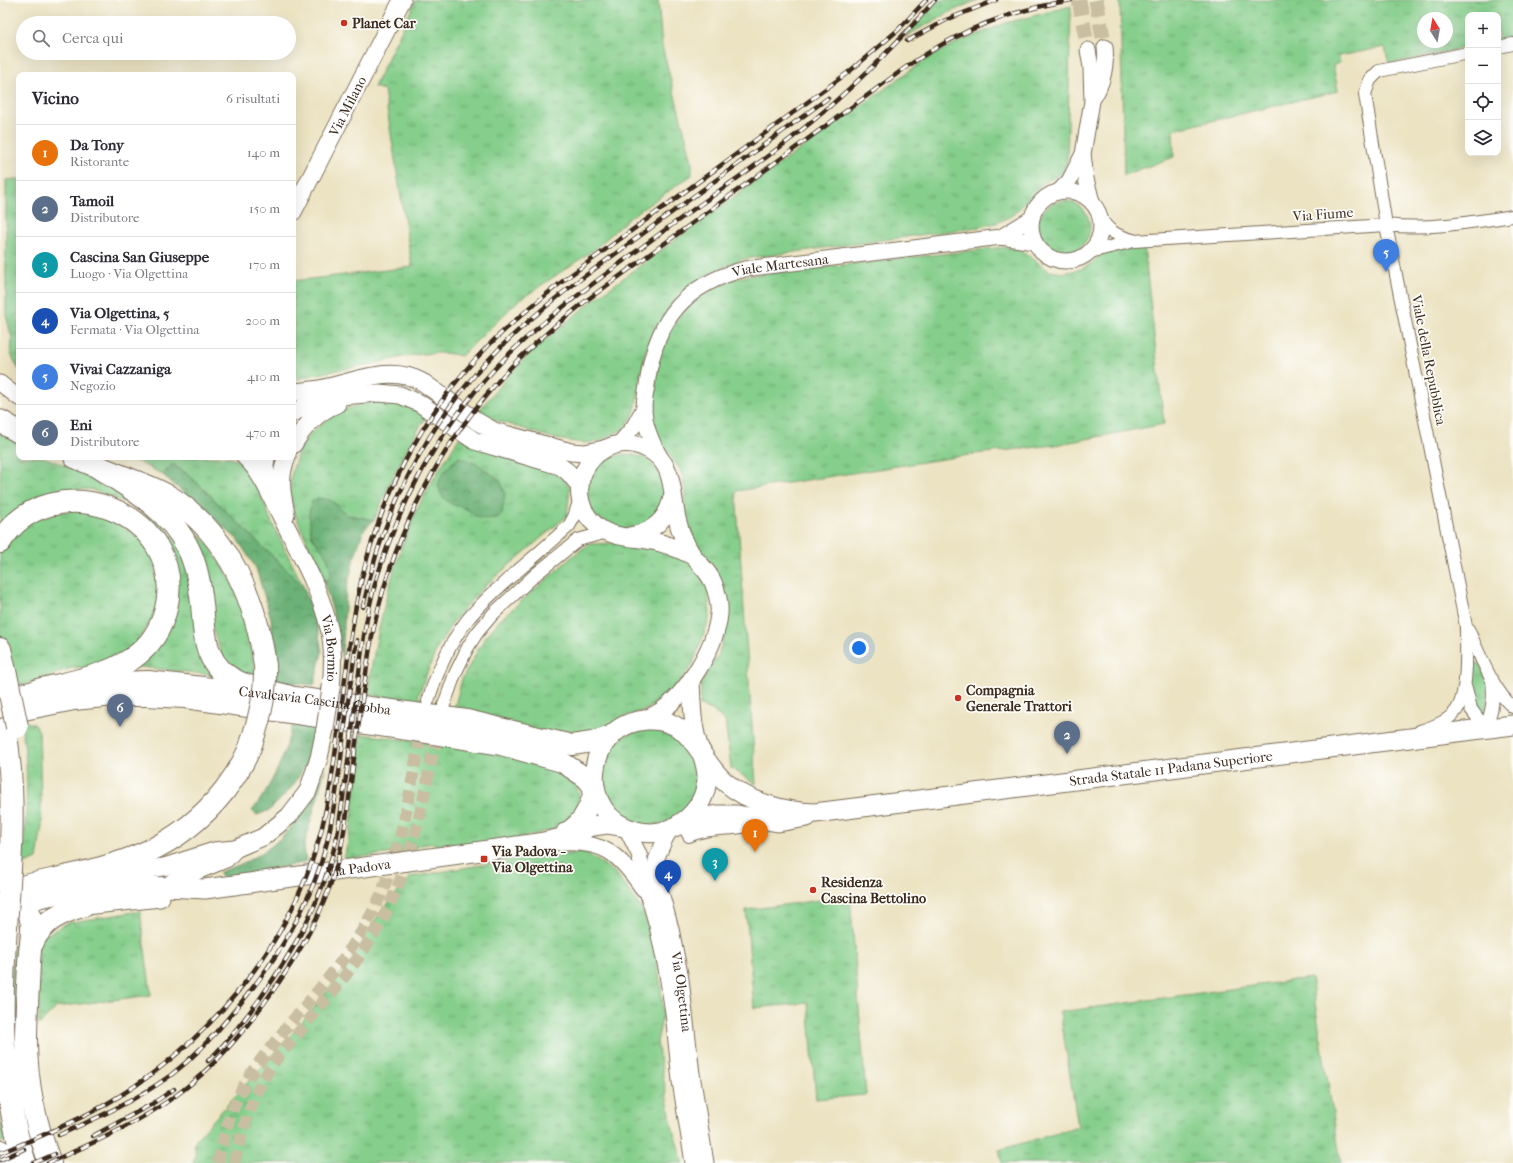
<!DOCTYPE html>
<html lang="it">
<meta charset="utf-8">
<style>
:root{--surface:#fff;--page:#f7f7f7;--text:#2b2b33;--muted:#7c7c81;--line:#e1e1e2;--accent:#7c3aed}
body{margin:0;font-family:"IM FELL French Canon",serif;background:var(--page);color:var(--text)}
.controls{position:absolute;right:12px;top:12px;display:grid;overflow:hidden;border-radius:8px;box-shadow:0 4px 16px #0002}
.controls button{width:36px;height:36px;display:grid;place-items:center;padding:0;border:0;border-bottom:1px solid var(--line);background:var(--surface);color:var(--text);font:20px sans-serif}
.compass{position:absolute;left:1417px;top:12px;width:36px;height:36px;border-radius:50%;background:var(--surface);box-shadow:0 4px 16px #0002;rotate:349deg}
.you{position:absolute;left:859px;top:648px;width:14px;height:14px;margin:-10px;border:3px solid #fff;border-radius:50%;background:#1a73e8;box-shadow:0 0 0 6px #1a73e833}
.badge{display:grid;place-items:center;width:26px;height:26px;border-radius:50%;background:var(--accent);color:#fff;font-size:13px;font-weight:700}
.pin{position:absolute;translate:-50% -33px;filter:drop-shadow(0 1px 2px #0008)}
.pin::after{content:'';position:absolute;top:21px;width:14px;height:12px;background:inherit;clip-path:polygon(0 0,100% 0,50% 100%)}
.list{margin:0;padding:0;list-style:none}
h2{display:flex;justify-content:space-between;align-items:center;height:52px;margin:0;padding:0 16px;font-size:17px}
h2 small{font-size:13px;font-weight:400;color:var(--muted)}
.list li{display:grid;grid-template-columns:26px 1fr auto;gap:12px;align-items:center;box-sizing:border-box;height:56px;padding:0 16px;border-top:1px solid var(--line)}
.list b{display:block;font-size:15px;white-space:nowrap}
.list p{margin:0;font-size:13px;white-space:nowrap;color:var(--muted)}
.list em{font-size:13px;font-style:normal;color:var(--muted)}
.icon{flex:none;width:22px;height:22px;fill:none;stroke:currentColor;stroke-width:2;stroke-linecap:round;stroke-linejoin:round}
.map{position:relative;flex:none;width:1513px;height:1163px;overflow:hidden}
.search{position:absolute;background:var(--surface);box-shadow:0 4px 16px #0002;left:16px;top:16px;width:280px;height:44px;display:flex;align-items:center;gap:10px;box-sizing:border-box;padding:0 14px;border-radius:22px;color:var(--muted);font-size:15px}
.panel{position:absolute;background:var(--surface);box-shadow:0 4px 16px #0002;left:16px;top:72px;width:280px;height:388px;border-radius:8px}
.map>svg:first-child{display:block}
.grass{fill:url(#grass-tufts);stroke:#607c54;fill-rule:evenodd}
.forest{fill:url(#forest-crowns);stroke:#546e4a}
.lines{fill:none;stroke-linecap:round;stroke-linejoin:round}
.minor-tunnel{stroke:#c9bea1;stroke-width:12;stroke-dasharray:12 6;stroke-linecap:butt}
.tertiary-tunnel{stroke:#c9bea1;stroke-width:15;stroke-dasharray:15 8;stroke-linecap:butt}
.minor-casing{stroke:#796b57;stroke-width:14}
.tertiary-casing{stroke:#796b57;stroke-width:17}
.secondary-casing{stroke:#796b57;stroke-width:19}
.primary-casing{stroke:#796b57;stroke-width:21}
.trunk-casing{stroke:#796b57;stroke-width:22}
.motorway-casing{stroke:#796b57;stroke-width:24}
.minor{stroke:#fff;stroke-width:12}
.tertiary{stroke:#fff;stroke-width:15}
.secondary{stroke:#fff;stroke-width:17}
.primary{stroke:#fff;stroke-width:19}
.trunk{stroke:#fff;stroke-width:20}
.motorway{stroke:#fff;stroke-width:22}
.rail-casing{stroke:#3b2a1e;stroke-width:4.5}
.rail{stroke:#fdfcf7;stroke-width:3;stroke-dasharray:9;stroke-linecap:butt}
.secondary-bridge-casing{stroke:#796b57;stroke-width:19;stroke-linecap:butt}
.motorway-bridge-casing{stroke:#796b57;stroke-width:24;stroke-linecap:butt}
.secondary-bridge{stroke:#fff;stroke-width:17}
.motorway-bridge{stroke:#fff;stroke-width:22}
.poi-dot{fill:#c8321e;stroke:#fdfcf7;stroke-width:1.5}
.labels{text-anchor:middle;stroke-width:3.5;stroke-linejoin:round;paint-order:stroke}
.poi-label{font-size:14px;font-weight:bold;fill:#3b2a1e;stroke:#fdfcf7;text-anchor:start}
.street-label{font-size:14px;fill:#3b2a1e;stroke:#fdfcf7}
</style>
<div class="map">
<svg width="1513" height="1163" viewBox="0 0 1513 1163">
<defs>
<pattern id="grass-tufts" width="24" height="20" patternUnits="userSpaceOnUse"><rect width="24" height="20" fill="#85ce8b"/><path d="M3 7l-1-3M5 7V3M7 7l1-3M15 17l-1-3M17 17v-4M19 17l1-3" fill="none" stroke="#6ea771"/></pattern>
<pattern id="forest-crowns" width="20" height="18" patternUnits="userSpaceOnUse"><rect width="20" height="18" fill="#6cb177"/><path d="M2 6a3 3 0 1 1 6 0M12 15a3 3 0 1 1 6 0" fill="none" stroke="#5a9061"/></pattern>
</defs>
<rect width="100%" height="100%" fill="#fdfcf7"/>
<filter id="ink" filterUnits="userSpaceOnUse"><feTurbulence type="fractalNoise" baseFrequency=".025" numOctaves="2"/><feDisplacementMap in="SourceGraphic" scale="8" xChannelSelector="R" yChannelSelector="G"/><feConvolveMatrix kernelMatrix="1 2 1 2 8 2 1 2 1" color-interpolation-filters="sRGB"/></filter>
<filter id="wash" filterUnits="userSpaceOnUse"><feTurbulence type="fractalNoise" baseFrequency=".012" numOctaves="4" result="noise"/><feDisplacementMap in="SourceGraphic" scale="16" xChannelSelector="R" yChannelSelector="G"/><feGaussianBlur stdDeviation="0.9" result="paint"/><feColorMatrix in="noise" values="0 0 0 0 0 0 0 0 0 0 0 0 0 0 0 0 0 1.4 0 .05"/><feComposite in="paint" operator="in"/></filter>
<g filter="url(#wash)">
<rect width="100%" height="100%" fill="#ece3c2"/>
<!-- grass -->
<path class="grass" d="M416 0H658L662 46 692 161V175L629 218 595 249 518 301 461 356C433 348 400 358 371 364 345 369 319 373 293 380V281L412 267 384 90 374 87Z
M939 0H978C952 10 928 23 904 38Z
M1120 0H1513V38L1498 41V15H1468V47L1389 64 1385 47 1339 56 1340 63 1333 65 1338 91 1173 130 1174 157 1124 175ZM1423 18H1447V42H1423Z
M1071 6 1067 161 1063 173 1043 183 1013 215 996 223 979 227 743 259 704 276 679 294 655 329 645 353 636 406 633 416 622 430 597 442 583 443 556 439 486 417 478 412 501 384 532 351 591 302 728 201 922 62 954 44 1006 23Z
M19 179V370L11 354 12 338 6 315V180Z
M1038 227a26 26 0 1 1 52 0a26 26 0 1 1-52 0Z
M1144 246 1164 424 1055 445 975 454 736 491 756 784 731 768 725 721 712 710 700 706 701 685 710 666 718 656 724 636 726 602 715 569 691 539 683 520 685 494 683 474 660 441 653 424 651 410 652 398 660 351 672 326 688 306 712 288 736 278 752 275 1005 247 1016 249 1027 254 1049 271 1063 273 1081 269 1092 263 1102 254Z
M391 399 428 414C406 447 390 483 374 520L347 515 331 500 311 535 327 557 332 576 326 581 323 578 293 510 290 491 291 476 299 449 311 433 334 413 373 400Z
M0 432 19 444V457H43L85 473 141 500 180 544 214 675 131 666 163 636 165 539 153 522 132 505 90 489 53 491 39 495 13 513 0 525Z
M459 438 554 470 568 484 570 488 567 516 487 584 470 602 453 622 437 648 418 696 420 698 454 709 462 679 484 639 500 620 518 604 574 555 589 544 635 542 660 546 697 567 708 590 710 617 692 666 671 691 648 709 623 717 596 734 570 738 478 715 367 694C376 638 387 584 407 532 420 499 440 468 459 438Z
M623 454C630 454 637 455 644 458 669 472 670 505 649 523 644 527 626 529 619 530 611 525 601 521 595 515 592 512 591 507 590 504 581 478 598 459 623 454Z
M129 457H228L241 462 250 471 274 527 303 586 189 475 173 465 162 474Z
M87 506 150 543 162 603 134 648 89 667 72 668 62 671 48 678 12 687 2 643 0 629V553L3 546 25 521Z
M169 508 204 539 229 576 246 615 256 677 243 674 224 661Z
M1477 663 1480 664 1488 681 1486 714 1482 715 1470 701 1471 666Z
M20 720 34 724 39 731 42 826 37 859 22 865C26 814 31 771 20 720Z
M602 777a48 48 0 1 1 96 0a48 48 0 1 1-96 0Z
M361 734 499 752 558 770 573 782 578 790 579 797 577 809 570 820 558 828 517 839 443 848 433 843 421 845 410 851 344 859 351 827Z
M585 852 616 873 643 911 654 945 661 986 663 1013 657 1042 672 1126 683 1163H193C196 1157 196 1150 194 1144L198 1137 299 1026 355 955 377 917 410 877 528 857Z
M850 896 866 1095 816 1099 808 1003 754 1008 746 910Z
M140 911 151 995 57 1007 39 1025 38 949 41 938 67 923Z
M17 923 22 926 41 1163H32L15 1101 10 991Z
M1311 978 1341 1163H1002L999 1150 1078 1127 1060 1012Z
M0 1113 5 1142 0 1141Z"/>
<!-- forest -->
<path class="forest" d="M459 457 477 464 500 480 505 493 502 513 497 518C472 521 479 514 460 506 456 505 457 507 454 505 451 504 448 502 446 500 429 485 446 467 459 457Z
M173 465 189 475 303 586 316 619 322 652 314 685 284 682 276 679 271 618 256 568 237 539 162 474Z
M318 498 331 500 347 515 374 520 363 531 354 559 346 591 342 657 332 609 323 578 327 581 332 576 327 557 311 535 309 513 312 501Z
M292 725 316 728 307 763 293 786 270 810 257 815 252 811C272 785 285 757 292 725Z
M325 769 304 846 306 862 222 879 220 872C278 853 301 823 325 769Z"/>
</g>
<g filter="url(#ink)">
<g class="lines">
<!-- minor-tunnel -->
<path class="minor-tunnel" d="M218 1163C223 1139 230 1113 241 1091 252 1069 268 1051 283 1032 312 997 343 964 366 924 401 864 409 794 422 727
M234 1163C243 1129 253 1092 274 1062 310 1017 352 974 381 922 414 862 424 794 438 728"/>
<!-- tertiary-tunnel -->
<path class="tertiary-tunnel" d="M1079 0 1088 50
M1096 0 1105 47"/>
<defs>
<path id="minor" d="M1498 47 1513 44
M1101 218C1108 232 1118 236 1133 240
M1090 252 1134 241 1386 225C1426 230 1474 222 1513 216
M1468 629C1478 651 1494 693 1513 707
M1466 688 1471 709 1485 728C1493 711 1494 697 1492 679
M428 701C437 672 450 642 468 619 482 602 498 588 514 574 533 558 551 542 569 526L574 517 580 499
M444 705 455 674 468 647 477 633 493 614 536 574 578 540 607 532
M1420 731C1432 727 1447 722 1455 712 1469 696 1466 647 1466 626L1386 225 1365 94 1370 80 1379 71 1468 53
M682 823 689 836C711 825 738 832 759 822"/>
<g id="tertiary">
<path d="M1088 50 1091 67 1092 101 1083 154 1086 179 1092 202"/>
<path d="M1094 97C1103 83 1107 64 1105 47"/>
<circle cx="1066" cy="226" r="35"/>
<path d="M1058 192 1069 181 1083 154"/>
<path d="M1001 237 1032 218"/>
<path d="M0 383 19 398"/>
<path d="M619 444 634 426 644 408"/>
<path id="s1" d="M662 460C653 445 644 426 644 408 644 399 647 388 648 378 657 318 686 284 745 269L1001 237 1034 242"/>
<path id="s2" d="M674 827 670 830 665 839 656 860 655 870 671 929 681 979 692 1074 706 1163"/>
<path d="M626 828 639 854 645 884 657 926 666 968 673 1012 680 1081 693 1163"/>
<path d="M560 843C605 840 618 854 643 889"/>
</g>
<g id="secondary">
<path id="s3" d="M293 212 402 0"/>
<path d="M293 392C303 391 314 390 324 388 357 381 392 364 424 383L478 422 494 431 571 452 585 453 604 449"/>
<path d="M293 413 307 405 341 396 379 393 400 395 419 403 475 441 560 466 568 472 580 486"/>
<path d="M293 445C304 426 317 412 337 404"/>
<path id="s4" d="M245 457C260 470 271 496 280 514 298 550 320 588 329 628 334 648 333 668 331 688"/>
<path d="M266 457 265 467 268 485"/>
<path d="M286 514C282 493 278 478 287 457"/>
<path d="M630 536C652 533 668 519 672 497"/>
<path d="M691 680C692 704 692 728 701 751"/>
<path d="M639 721C645 719 651 717 656 714 685 698 716 647 719 614 720 604 717 592 713 582 708 571 700 565 693 556 687 547 682 536 679 526 670 498 678 464 647 449 598 424 554 491 597 526 613 539 637 537 657 542 670 545 682 551 693 556"/>
<path d="M100 885 116 878 141 870 164 867 214 851 235 849 263 837 289 816 308 791 319 758 325 729"/>
<path d="M162 890 174 881 182 877 226 859 235 849"/>
</g>
<g id="primary">
<path id="s5" d="M701 751C704 759 707 768 707 777 706 813 671 840 636 831 574 816 584 723 647 720 694 718 697 759 725 782 750 803 784 812 815 813L1513 725"/>
<path d="M684 822 694 819 717 815H737L778 822 807 817"/>
<path d="M566 832C583 824 593 801 594 783"/>
<path id="s6" d="M26 904 39 898 96 887 148 886 205 889 539 843 571 836 584 829 593 826 607 824 625 827"/>
<path d="M69 905H85L160 897"/>
</g>
<g id="trunk">
<path id="s7" d="M84 683 148 681 287 696 467 720 572 745 592 742 611 736"/>
<path d="M15 695 54 687"/>
<path d="M19 711 74 700 114 696H146L185 698 415 731 501 745 562 762 586 778 595 789"/>
</g>
<path id="motorway" d="M0 421 19 432
M75 457C93 465 111 472 129 479 144 485 159 490 173 499 229 536 257 602 265 666
M96 466C131 488 170 510 188 548 197 566 200 584 202 604 205 635 203 666 238 682 253 689 271 692 287 696
M0 542C51 461 189 512 166 609 161 629 150 646 133 658 105 677 70 682 38 690
M0 649 8 684
M5 729C13 776 13 821 10 869
M21 887C101 868 169 861 224 791 236 775 248 757 253 738
M26 904C37 929 30 938 29 964 28 989 26 1015 26 1040 26 1084 35 1122 50 1163
M6 927C0 1006 0 1087 25 1163
M32 944C42 920 62 912 85 905
M0 1151 5 1163"/>
</defs>
<!-- minor casing -->
<use href="#minor" class="minor-casing"/>
<!-- tertiary casing -->
<use href="#tertiary" class="tertiary-casing"/>
<!-- secondary casing -->
<use href="#secondary" class="secondary-casing"/>
<!-- primary casing -->
<use href="#primary" class="primary-casing"/>
<!-- trunk casing -->
<use href="#trunk" class="trunk-casing"/>
<!-- motorway casing -->
<use href="#motorway" class="motorway-casing"/>
<!-- minor -->
<use href="#minor" class="minor"/>
<!-- tertiary -->
<use href="#tertiary" class="tertiary"/>
<!-- secondary -->
<use href="#secondary" class="secondary"/>
<!-- primary -->
<use href="#primary" class="primary"/>
<!-- trunk -->
<use href="#trunk" class="trunk"/>
<!-- motorway -->
<use href="#motorway" class="motorway"/>
<defs>
<path id="rail" d="M907 41 946 20 996 0
M363 607C382 512 428 421 496 352 520 327 547 305 574 284L828 98
M208 1061C227 1043 243 1021 259 1000 294 950 322 902 336 841 345 791 351 740 357 690 362 646 367 604 382 562 407 487 449 415 505 358 538 325 576 296 614 268 647 243 681 218 715 194 743 174 772 154 798 133 848 93 893 48 935 0
M59 1135C97 1118 137 1100 171 1075 193 1058 212 1038 230 1016 273 966 311 907 327 842 333 817 336 791 340 766 345 724 350 682 357 640
M93 1136 152 1104 174 1089
M0 1153C35 1139 70 1124 103 1106 202 1049 286 953 318 842 326 816 330 789 334 762 342 708 347 654 357 600 376 505 419 416 488 346 513 321 540 299 568 277L850 71 898 30 926 0
M0 1160 24 1149
M34 1163 55 1154
M48 1163C93 1143 139 1123 178 1094 214 1067 241 1035 267 999 298 957 325 911 338 860 346 829 349 798 353 766 358 726 364 686 370 647 389 541 438 444 512 366 535 342 561 321 587 300L909 65C923 56 938 46 954 38 990 19 1032 7 1071 0"/>
</defs>
<!-- rail casing -->
<use href="#rail" class="rail-casing"/>
<!-- rail -->
<use href="#rail" class="rail"/>
<defs>
<path id="secondary-bridge" d="M325 729 331 688"/>
<path id="motorway-bridge" d="M8 684 17 727
M253 738C261 714 266 691 265 666
M6 927 10 869"/>
</defs>
<!-- secondary-bridge casing -->
<use href="#secondary-bridge" class="secondary-bridge-casing"/>
<!-- motorway-bridge casing -->
<use href="#motorway-bridge" class="motorway-bridge-casing"/>
<!-- secondary-bridge -->
<use href="#secondary-bridge" class="secondary-bridge"/>
<!-- motorway-bridge -->
<use href="#motorway-bridge" class="motorway-bridge"/>
</g>
</g>
<!-- markers -->
<g class="poi-dot">
<circle cx="344" cy="23" r="4"/>
<circle cx="958" cy="698" r="4"/>
<rect x="480" y="855" width="8" height="8" rx="2"/>
<circle cx="813" cy="890" r="4"/>
</g>
<g class="labels">
<!-- poi labels -->
<g class="poi-label">
<text x="352" y="28">Planet Car</text>
<text x="966" y="695">Compagnia<tspan x="966" dy="16">Generale Trattori</tspan></text>
<text x="492" y="856">Via Padova -<tspan x="492" dy="16">Via Olgettina</tspan></text>
<text x="821" y="887">Residenza<tspan x="821" dy="16">Cascina Bettolino</tspan></text>
</g>
<!-- street labels -->
<g class="street-label">
<text dy="5" stroke="none"><textPath href="#s3" startOffset="119">Via Milano</textPath></text>
<text transform="translate(1323 214) rotate(-4)" y="5">Via Fiume</text>
<text dy="5" stroke="none"><textPath href="#s1" startOffset="278">Viale Martesana</textPath></text>
<text transform="translate(1429 360) rotate(79)" y="5">Viale della Repubblica</text>
<text dy="5" stroke="none"><textPath href="#s4" startOffset="212">Via Bormio</textPath></text>
<text dy="5" stroke="none"><textPath href="#s7" startOffset="232">Cavalcavia Cascina Gobba</textPath></text>
<text dy="5" stroke="none"><textPath href="#s5" startOffset="849">Strada Statale 11 Padana Superiore</textPath></text>
<text dy="5" stroke="none"><textPath href="#s6" startOffset="336">Via Padova</textPath></text>
<text dy="5" stroke="none"><textPath href="#s2" startOffset="173">Via Olgettina</textPath></text>
</g>
</g>
</svg>
<div class="controls">
<button>+</button>
<button>−</button>
<button><svg class="icon" aria-label="locate" viewBox="0 0 24 24"><circle cx="12" cy="12" r="6"/><path d="M12 2v4M12 18v4M2 12h4M18 12h4"/></svg></button>
<button><svg class="icon" aria-label="layers" viewBox="0 0 24 24"><path d="M12 4l9 5-9 5-9-5zM3 14l9 5 9-5"/></svg></button>
</div>
<svg class="compass" viewBox="-18 -18 36 36"><path d="M0-13l5 13h-10z" fill="#e53935"/><path d="M0 13l5-13h-10z" fill="#7c7c81"/></svg>
<div class="you"></div>
<div class="pin badge" style="left:755px;top:852px;background:#e8710a">1</div>
<div class="pin badge" style="left:1067px;top:754px;background:#5c6f8a">2</div>
<div class="pin badge" style="left:715px;top:881px;background:#0f9aa8">3</div>
<div class="pin badge" style="left:668px;top:893px;background:#1a4fb4">4</div>
<div class="pin badge" style="left:1386px;top:272px;background:#3f7fe0">5</div>
<div class="pin badge" style="left:120px;top:727px;background:#5c6f8a">6</div>
<div class="search"><svg class="icon" aria-label="search" viewBox="0 0 24 24"><circle cx="10" cy="10" r="6"/><path d="M15 15l6 6"/></svg>Cerca qui</div>
<section class="panel">
<h2>Vicino<small>6 risultati</small></h2>
<ul class="list">
<li><span class="badge" style="background:#e8710a">1</span><div><b>Da Tony</b><p>Ristorante</p></div><em>140 m</em></li>
<li><span class="badge" style="background:#5c6f8a">2</span><div><b>Tamoil</b><p>Distributore</p></div><em>150 m</em></li>
<li><span class="badge" style="background:#0f9aa8">3</span><div><b>Cascina San Giuseppe</b><p>Luogo · Via Olgettina</p></div><em>170 m</em></li>
<li><span class="badge" style="background:#1a4fb4">4</span><div><b>Via Olgettina, 5</b><p>Fermata · Via Olgettina</p></div><em>200 m</em></li>
<li><span class="badge" style="background:#3f7fe0">5</span><div><b>Vivai Cazzaniga</b><p>Negozio</p></div><em>410 m</em></li>
<li><span class="badge" style="background:#5c6f8a">6</span><div><b>Eni</b><p>Distributore</p></div><em>470 m</em></li>
</ul>
</section>
</div>
